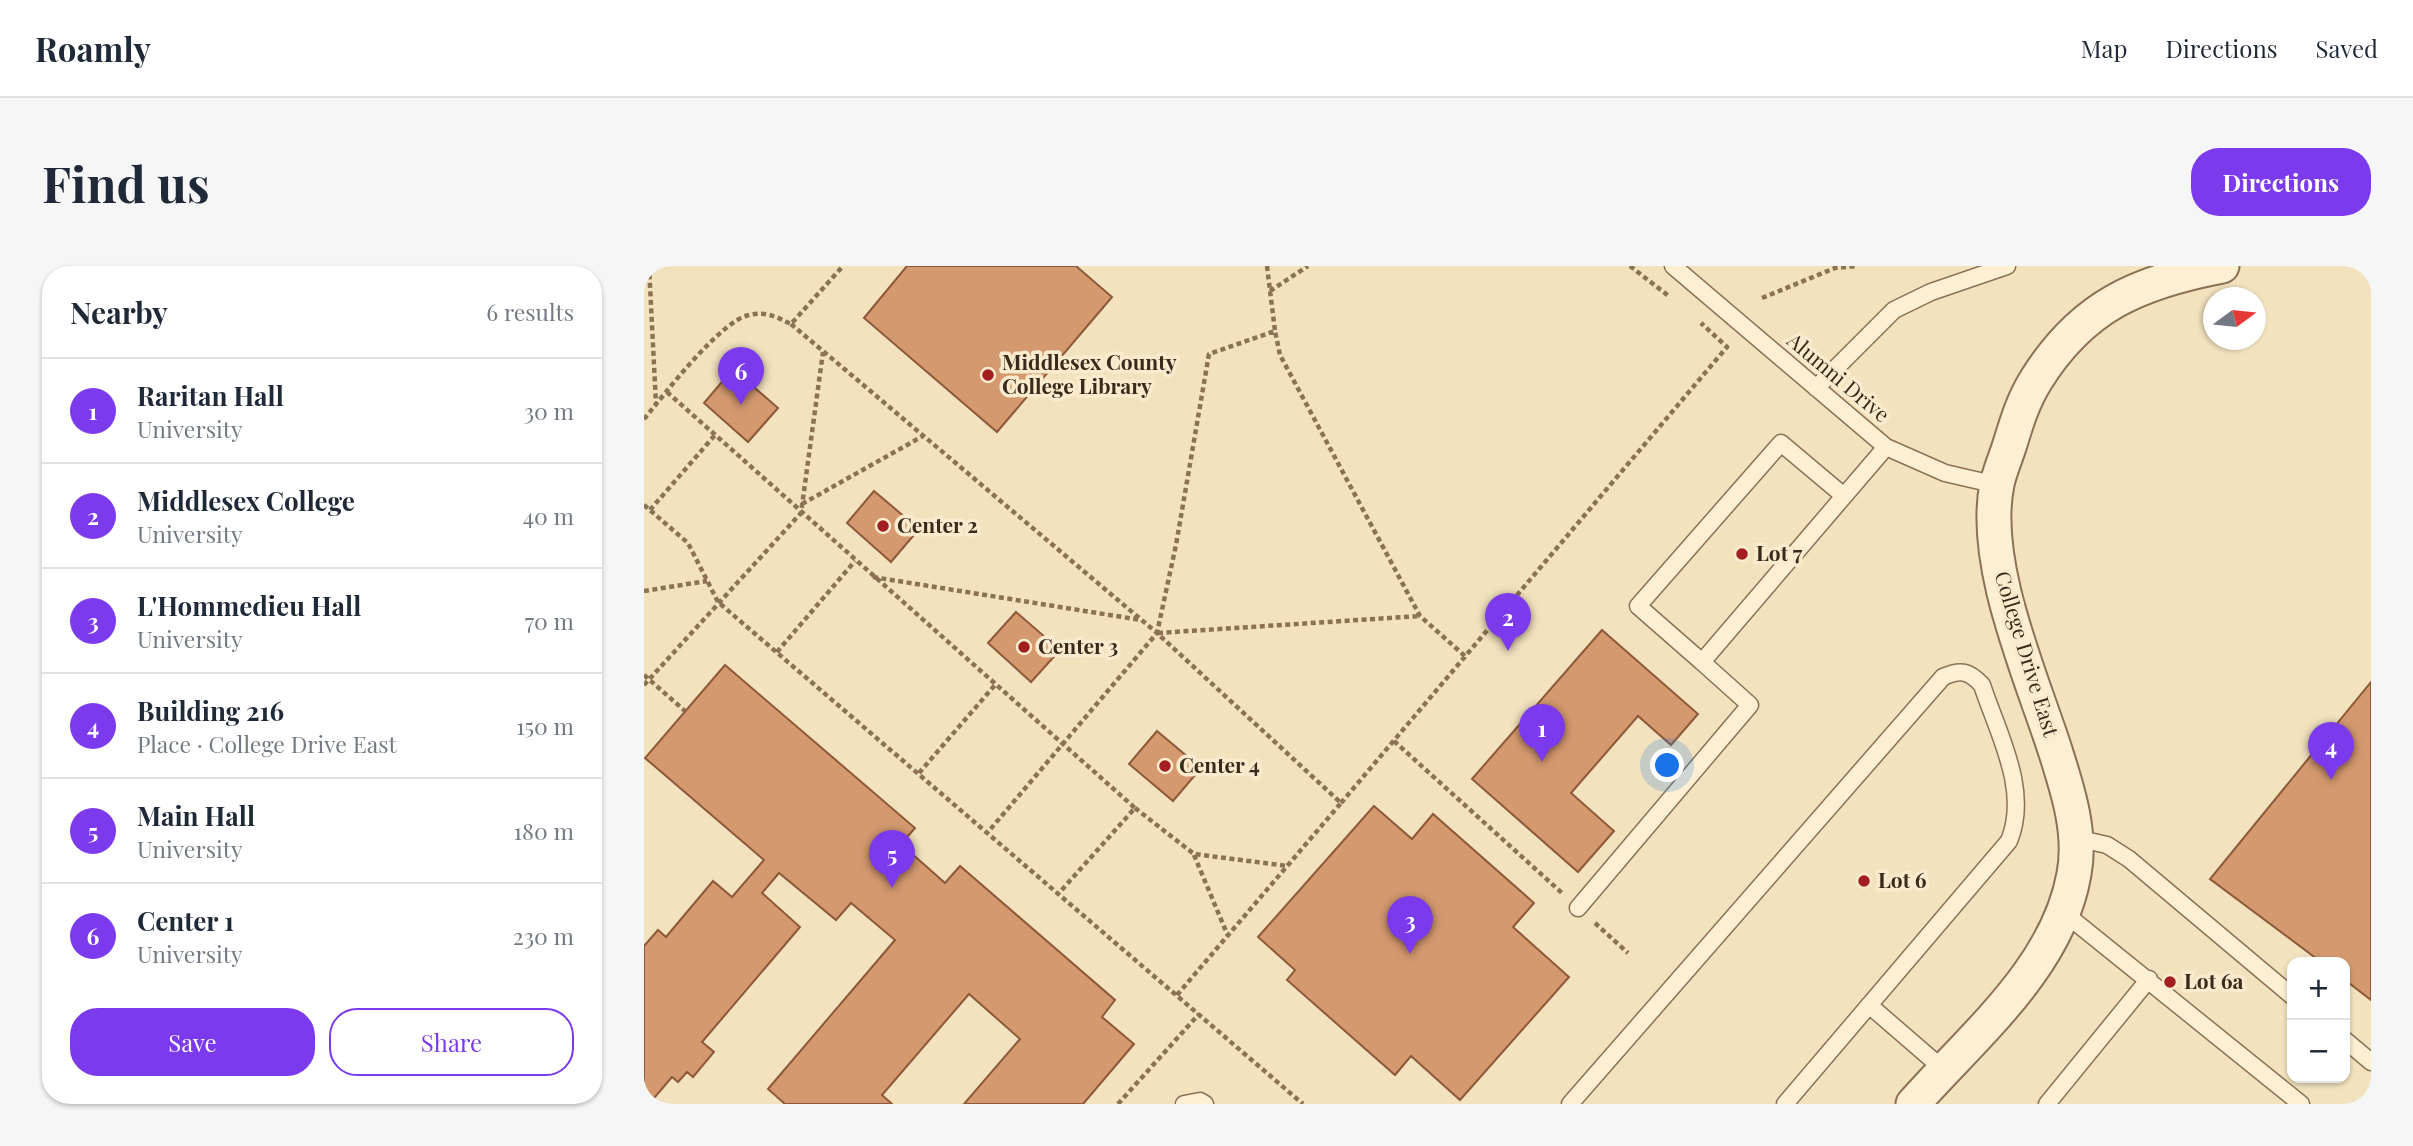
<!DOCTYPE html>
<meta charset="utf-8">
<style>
:root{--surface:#fff;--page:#f6f6f7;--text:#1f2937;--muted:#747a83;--line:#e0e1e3;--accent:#7c3aed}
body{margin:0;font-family:"Playfair Display",serif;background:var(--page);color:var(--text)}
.controls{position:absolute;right:21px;bottom:21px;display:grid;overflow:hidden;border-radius:14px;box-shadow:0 2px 5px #0004}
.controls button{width:63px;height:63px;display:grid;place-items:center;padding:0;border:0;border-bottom:2px solid var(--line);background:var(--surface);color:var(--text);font:35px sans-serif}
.compass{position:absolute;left:1559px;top:21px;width:63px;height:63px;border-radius:50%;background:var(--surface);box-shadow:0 2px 5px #0004;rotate:75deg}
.you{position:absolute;left:1024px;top:500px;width:24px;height:24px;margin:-18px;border:5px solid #fff;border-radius:50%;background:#1a73e8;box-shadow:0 0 0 10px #1a73e833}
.badge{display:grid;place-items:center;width:46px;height:46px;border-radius:50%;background:var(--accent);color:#fff;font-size:23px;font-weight:700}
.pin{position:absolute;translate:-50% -58px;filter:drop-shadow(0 2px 4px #0008)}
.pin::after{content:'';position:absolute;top:37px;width:24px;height:21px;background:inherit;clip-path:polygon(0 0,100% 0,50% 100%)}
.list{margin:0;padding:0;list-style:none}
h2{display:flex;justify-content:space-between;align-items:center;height:91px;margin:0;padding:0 28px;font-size:30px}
h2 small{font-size:23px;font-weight:400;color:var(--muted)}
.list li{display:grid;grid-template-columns:46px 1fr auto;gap:21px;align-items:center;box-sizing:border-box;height:105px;padding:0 28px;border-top:2px solid var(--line)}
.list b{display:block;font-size:26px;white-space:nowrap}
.list p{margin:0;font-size:23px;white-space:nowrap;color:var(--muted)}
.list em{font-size:23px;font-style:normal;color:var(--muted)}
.actions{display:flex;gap:14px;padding:21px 28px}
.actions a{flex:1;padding:16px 0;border:2px solid var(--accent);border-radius:28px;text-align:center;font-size:24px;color:var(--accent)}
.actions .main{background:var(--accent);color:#fff}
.map{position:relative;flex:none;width:1727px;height:838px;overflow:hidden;border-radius:28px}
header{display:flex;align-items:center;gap:42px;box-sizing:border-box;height:98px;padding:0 35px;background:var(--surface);border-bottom:2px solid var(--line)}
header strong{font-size:33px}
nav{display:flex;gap:38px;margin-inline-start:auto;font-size:24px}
.intro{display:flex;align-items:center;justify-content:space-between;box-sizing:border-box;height:168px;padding:0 42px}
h1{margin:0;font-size:49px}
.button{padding:18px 32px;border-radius:28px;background:var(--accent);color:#fff;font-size:24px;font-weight:700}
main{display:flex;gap:42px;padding:0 42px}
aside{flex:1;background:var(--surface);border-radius:28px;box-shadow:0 2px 5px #0004}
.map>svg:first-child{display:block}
.building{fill:#d4996f;stroke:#8e5938;stroke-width:2}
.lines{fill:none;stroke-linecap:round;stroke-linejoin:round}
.lane-casing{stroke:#8c7255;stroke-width:19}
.street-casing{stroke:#8c7255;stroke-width:37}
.path{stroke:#8c7255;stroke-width:4.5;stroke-dasharray:5 3.5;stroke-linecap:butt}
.lane{stroke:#fcefd2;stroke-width:16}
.street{stroke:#fcefd2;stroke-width:33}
.poi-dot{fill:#a21e20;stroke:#f9ecce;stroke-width:2.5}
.labels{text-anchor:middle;stroke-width:7;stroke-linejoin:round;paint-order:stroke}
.poi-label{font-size:21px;font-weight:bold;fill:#3a2a1b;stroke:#f9ecce;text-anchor:start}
.street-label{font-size:21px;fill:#3a2a1b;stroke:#f9ecce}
</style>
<header>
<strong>Roamly</strong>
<nav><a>Map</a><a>Directions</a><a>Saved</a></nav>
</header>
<div class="intro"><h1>Find us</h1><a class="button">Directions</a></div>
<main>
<aside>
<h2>Nearby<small>6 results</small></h2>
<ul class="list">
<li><span class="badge">1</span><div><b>Raritan Hall</b><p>University</p></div><em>30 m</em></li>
<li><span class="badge">2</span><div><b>Middlesex College</b><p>University</p></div><em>40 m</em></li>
<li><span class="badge">3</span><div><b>L'Hommedieu Hall</b><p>University</p></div><em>70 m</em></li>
<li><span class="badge">4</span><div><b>Building 216</b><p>Place · College Drive East</p></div><em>150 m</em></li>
<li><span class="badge">5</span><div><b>Main Hall</b><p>University</p></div><em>180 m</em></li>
<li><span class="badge">6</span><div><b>Center 1</b><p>University</p></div><em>230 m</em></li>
</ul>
<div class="actions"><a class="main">Save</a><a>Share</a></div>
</aside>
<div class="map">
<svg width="1727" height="838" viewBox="0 0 1727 838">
<rect width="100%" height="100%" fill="#f2e2be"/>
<!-- building -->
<path class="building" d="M263 0H432L468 31 353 166 220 52Z
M89 103 134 142 104 176 60 137Z
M230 225 275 263 247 296 203 257Z
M372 346 416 384 387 416 344 377Z
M958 364 1054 448 1027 479 994 450 927 527 970 565 934 606 828 513Z
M81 399 271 562 257 578 301 617 316 600 471 734 458 751 490 778 439 838H320L376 773 325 728 238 829 248 838H141L124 823 251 674 207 637 192 654 135 607 118 627 156 661 58 776 70 786 49 811 43 806 34 816 28 811 5 838H0V680L14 664 22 671 69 615 88 631 120 594 1 492Z
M1727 416V734L1701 714V696H1677L1566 613Z
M513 465 557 502 529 535 485 498Z
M730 540 768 573 789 548 890 637 869 661 925 711 816 834 767 790 751 809 643 714 651 704 614 671Z"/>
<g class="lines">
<defs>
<path id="lane" d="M1029 0 1242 181 1301 207 1353 219
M1172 122 1250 44 1287 26 1363 0
M1200 230 1137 177 994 340 1058 396 1242 181
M1432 572 1463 579 1485 593 1648 730
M934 642 1106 439 1058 396
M1419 646 1657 838
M1225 739 1299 803
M1701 774 1727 796
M540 838 556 835 561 838
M926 838 1299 411C1317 403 1325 405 1338 419 1354 468 1386 524 1365 575L1141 838
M1403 838 1505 713"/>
<path id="street" d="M1269 838C1329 770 1414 701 1430 608 1438 566 1423 522 1411 484 1386 407 1337 297 1353 218 1356 204 1362 191 1366 178 1373 155 1379 135 1392 114 1438 40 1494 16 1578 0"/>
</defs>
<!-- lane casing -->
<use href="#lane" class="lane-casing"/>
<!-- street casing -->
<use href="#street" class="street-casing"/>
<!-- path -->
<path class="path" d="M5 0 12 138
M623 0 631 65
M986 0 1026 31
M626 25 664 0
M1118 32 1191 2 1214 0
M147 58 513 367 344 566
M23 126 491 542 415 627
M0 153C20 129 76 55 105 49 121 45 133 51 147 58L199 0
M158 238 279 170
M0 239 44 277 74 336 659 838
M6 244 71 169
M229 311 497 354
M0 325 63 315
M514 367 776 350
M133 386 211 295
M0 409 41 445
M0 419 157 247 179 86
M750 475 918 627
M275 507 351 419
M697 537 1083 81 1057 57
M491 542 550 588 644 600
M550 589 584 670
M951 657 984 687
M533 729 697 537 513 367 532 279 565 88 631 65 636 89 776 350 822 391
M474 838 555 748"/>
<!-- lane -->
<use href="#lane" class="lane"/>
<!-- street -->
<use href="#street" class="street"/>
</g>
<!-- markers -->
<g class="poi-dot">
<circle cx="344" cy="109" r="7"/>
<circle cx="239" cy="260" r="7"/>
<circle cx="1098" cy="288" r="7"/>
<circle cx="380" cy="381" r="7"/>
<circle cx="521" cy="500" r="7"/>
<circle cx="1220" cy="615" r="7"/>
<circle cx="1526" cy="716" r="7"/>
</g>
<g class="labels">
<!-- poi labels -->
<g class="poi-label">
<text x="358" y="104">Middlesex County<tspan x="358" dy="24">College Library</tspan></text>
<text x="253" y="267">Center 2</text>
<text x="1112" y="295">Lot 7</text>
<text x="394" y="388">Center 3</text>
<text x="535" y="507">Center 4</text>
<text x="1234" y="622">Lot 6</text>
<text x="1540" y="723">Lot 6a</text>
</g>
<!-- street labels -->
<g class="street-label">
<text transform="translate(1194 112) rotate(40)" y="7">Alumni Drive</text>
<text transform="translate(1382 388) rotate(73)" y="7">College Drive East</text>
</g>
</g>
</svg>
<div class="controls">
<button>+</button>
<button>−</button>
</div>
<svg class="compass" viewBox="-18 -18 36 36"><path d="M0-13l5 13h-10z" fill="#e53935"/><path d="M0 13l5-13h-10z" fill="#747a83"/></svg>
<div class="you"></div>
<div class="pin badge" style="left:898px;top:496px">1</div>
<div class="pin badge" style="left:864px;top:385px">2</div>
<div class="pin badge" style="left:766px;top:688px">3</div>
<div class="pin badge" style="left:1687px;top:514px">4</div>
<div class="pin badge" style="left:248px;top:622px">5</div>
<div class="pin badge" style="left:97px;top:139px">6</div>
</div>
</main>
